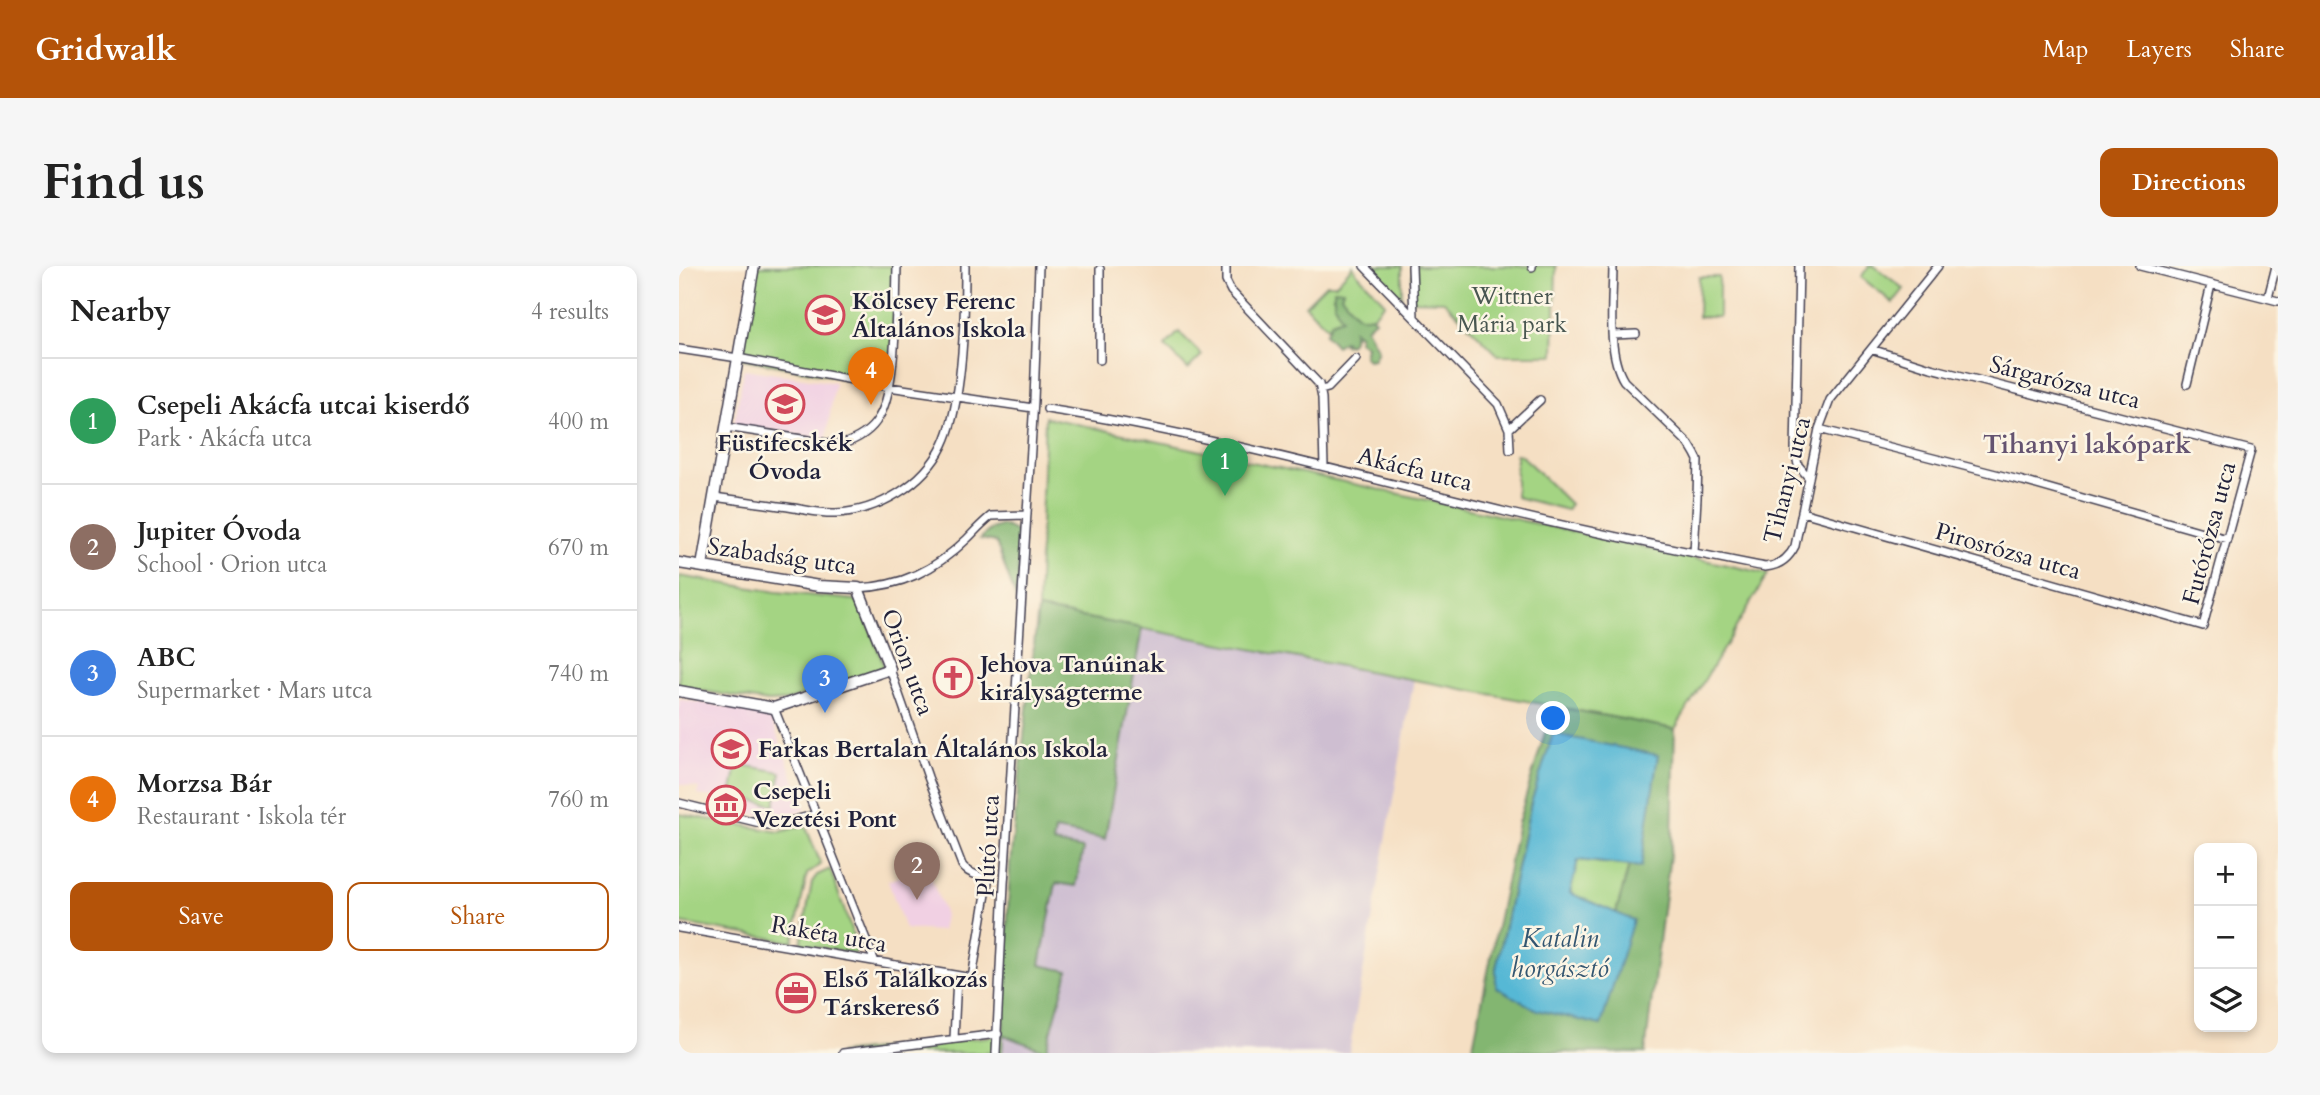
<!DOCTYPE html>
<meta charset="utf-8">
<style>
:root{--surface:#fff;--page:#f6f6f6;--text:#222;--muted:#767676;--line:#e0e0e0;--accent:#b45309}
body{margin:0;font-family:Cardo,serif;background:var(--page);color:var(--text)}
.controls{position:absolute;right:21px;bottom:21px;display:grid;overflow:hidden;border-radius:14px;box-shadow:0 4px 10px #0003}
.controls button{width:63px;height:63px;display:grid;place-items:center;padding:0;border:0;border-bottom:2px solid var(--line);background:var(--surface);color:var(--text);font:35px sans-serif}
.you{position:absolute;left:875px;top:453px;width:24px;height:24px;margin:-18px;border:5px solid #fff;border-radius:50%;background:#1a73e8;box-shadow:0 0 0 10px #1a73e833}
.badge{display:grid;place-items:center;width:46px;height:46px;border-radius:50%;background:var(--accent);color:#fff;font-size:23px;font-weight:700}
.pin{position:absolute;translate:-50% -58px;filter:drop-shadow(0 2px 4px #0008)}
.pin::after{content:'';position:absolute;top:37px;width:24px;height:21px;background:inherit;clip-path:polygon(0 0,100% 0,50% 100%)}
.list{margin:0;padding:0;list-style:none}
h2{display:flex;justify-content:space-between;align-items:center;height:91px;margin:0;padding:0 28px;font-size:30px}
h2 small{font-size:23px;font-weight:400;color:var(--muted)}
.list li{display:grid;grid-template-columns:46px 1fr auto;gap:21px;align-items:center;box-sizing:border-box;height:126px;padding:0 28px;border-top:2px solid var(--line)}
.list b{display:block;font-size:26px;white-space:nowrap}
.list p{margin:0;font-size:23px;white-space:nowrap;color:var(--muted)}
.list em{font-size:23px;font-style:normal;color:var(--muted)}
.actions{display:flex;gap:14px;padding:21px 28px}
.actions a{flex:1;padding:16px 0;border:2px solid var(--accent);border-radius:14px;text-align:center;font-size:24px;color:var(--accent)}
.actions .main{background:var(--accent);color:#fff}
.icon{flex:none;width:38px;height:38px;fill:none;stroke:currentColor;stroke-width:2;stroke-linecap:round;stroke-linejoin:round}
.map{position:relative;flex:none;width:1599px;height:787px;overflow:hidden;border-radius:14px}
header{display:flex;align-items:center;gap:42px;box-sizing:border-box;height:98px;padding:0 35px;background:var(--accent);color:#fff}
header strong{font-size:33px}
nav{display:flex;gap:38px;margin-inline-start:auto;font-size:24px}
.intro{display:flex;align-items:center;justify-content:space-between;box-sizing:border-box;height:168px;padding:0 42px}
h1{margin:0;font-size:49px}
.button{padding:18px 32px;border-radius:14px;background:var(--accent);color:#fff;font-size:24px;font-weight:700}
main{display:flex;gap:42px;padding:0 42px}
aside{flex:1;background:var(--surface);border-radius:14px;box-shadow:0 4px 10px #0003}
.map>svg:first-child{display:block}
.built{fill:#f1d0e3}
.industrial{fill:#cebed1}
.green{fill:#a4d483;stroke:#637b5f;stroke-width:2}
.forest{fill:#83b671;stroke:#526c56;stroke-width:2;fill-rule:evenodd}
.water{fill:#56b8d5;stroke:#3c6d88;stroke-width:2}
.lines{fill:none;stroke-linecap:round;stroke-linejoin:round}
.street-casing{stroke:#423e4f;stroke-width:10}
.secondary-casing{stroke:#423e4f;stroke-width:13}
.street{stroke:#fff;stroke-width:7}
.secondary{stroke:#fff;stroke-width:10}
.labels{text-anchor:middle;stroke-width:5;stroke-linejoin:round;paint-order:stroke}
.park-label{font-size:24px;fill:#495751;stroke:#fcf5e5}
.poi-label{font-size:24px;font-weight:bold;fill:#22223b;stroke:#fcf5e5;text-anchor:start}
.street-label{font-size:24px;fill:#22223b;stroke:#fcf5e5}
.neighbourhood-label{font-size:26px;font-weight:bold;fill:#645370;stroke:#fcf5e5}
.water-label{font-size:26px;font-style:italic;fill:#345671;stroke:#fcf5e5}
</style>
<header>
<strong>Gridwalk</strong>
<nav><a>Map</a><a>Layers</a><a>Share</a></nav>
</header>
<div class="intro"><h1>Find us</h1><a class="button">Directions</a></div>
<main>
<aside>
<h2>Nearby<small>4 results</small></h2>
<ul class="list">
<li><span class="badge" style="background:#2e9e5b">1</span><div><b>Csepeli Akácfa utcai kiserdő</b><p>Park · Akácfa utca</p></div><em>400 m</em></li>
<li><span class="badge" style="background:#8d6e63">2</span><div><b>Jupiter Óvoda</b><p>School · Orion utca</p></div><em>670 m</em></li>
<li><span class="badge" style="background:#3f7fe0">3</span><div><b>ABC</b><p>Supermarket · Mars utca</p></div><em>740 m</em></li>
<li><span class="badge" style="background:#e8710a">4</span><div><b>Morzsa Bár</b><p>Restaurant · Iskola tér</p></div><em>760 m</em></li>
</ul>
<div class="actions"><a class="main">Save</a><a>Share</a></div>
</aside>
<div class="map">
<svg width="1599" height="787" viewBox="0 0 1599 787">
<rect width="100%" height="100%" fill="#fcf5e5"/>
<filter id="ink" filterUnits="userSpaceOnUse"><feTurbulence type="fractalNoise" baseFrequency=".0143" numOctaves="2"/><feDisplacementMap in="SourceGraphic" scale="14" xChannelSelector="R" yChannelSelector="G"/><feConvolveMatrix kernelMatrix="1 2 1 2 8 2 1 2 1" color-interpolation-filters="sRGB"/></filter>
<filter id="wash" filterUnits="userSpaceOnUse"><feTurbulence type="fractalNoise" baseFrequency=".00686" numOctaves="4" result="noise"/><feDisplacementMap in="SourceGraphic" scale="28" xChannelSelector="R" yChannelSelector="G"/><feGaussianBlur stdDeviation="1.57" result="paint"/><feColorMatrix in="noise" values="0 0 0 0 0 0 0 0 0 0 0 0 0 0 0 0 0 1.4 0 .05"/><feComposite in="paint" operator="in"/></filter>
<g filter="url(#wash)">
<rect width="100%" height="100%" fill="#f5dfc3"/>
<!-- built -->
<path class="built" d="M65 103 156 117 147 173 55 159Z
M0 433 90 448 127 544 94 552 43 540 44 532 19 529 20 522 0 518Z
M248 601 266 649 263 665 226 663 209 615Z"/>
<!-- industrial -->
<path class="industrial" d="M463 362 735 413 670 787H323L324 769 367 785 389 705 361 699 377 617 404 583 374 577 376 564 427 573Z"/>
<!-- green -->
<path class="green" d="M75 0H218L210 121 59 92Z
M674 0 677 6 706 37 666 79 626 39 647 18H657Z
M692 0H723V31L720 29Z
M733 0H877L875 89H819L765 35 733 34Z
M1190 0H1195L1225 23 1214 37 1182 11Z
M1020 11H1040V51H1019Z
M500 66 523 89 509 103 486 80Z
M366 151 1089 308 996 463 359 343Z
M837 188 842 189 891 238 888 244 837 231Z
M0 310 98 326 176 334 182 339 205 400 201 403 107 435 89 436 0 421Z
M58 498 102 506 96 539 52 530Z
M0 548 101 566 126 559 142 598 128 608 114 676 0 657Z
M898 594 950 600 937 647 891 628Z
M151 603 179 683 176 688 122 678 133 616 138 609Z
M324 769 323 787H160Z"/>
<!-- forest -->
<path class="forest" d="M655 23 664 24 662 29C672 39 676 55 692 50L696 54 687 62 699 84 695 93 689 94 685 90 687 80 680 75V69L674 64V74L670 79 665 75 657 80 646 68 652 56 663 52 655 38Z
M324 259 336 265 341 273 338 335 317 276 301 273 312 263Z
M359 343 463 362 426 573 376 564 374 577 404 583 397 620 377 617 361 699 389 705 367 785 324 769 331 597Z
M874 440 996 463 993 573 966 787 793 785 839 557ZM852 537 961 601 950 600 937 647 954 654 817 703Z"/>
<!-- water -->
<path class="water" d="M874 468 979 489 962 601 899 594 891 627 954 654 922 759 858 744 817 721V703L852 537Z"/>
</g>
<g filter="url(#ink)">
<g class="lines">
<defs>
<path id="street" d="M547 0V15L552 25 640 118 643 132 645 200
M685 0 819 138 830 163 831 184
M733 0 735 51
M934 0C934 33 927 87 945 115L1010 178 1016 188 1019 194 1018 232 1015 287
M1120 0 1116 185 1119 199 1130 212
M1461 0 1599 35
M853 1V0
M1589 32 1597 0
M935 69 957 68
M0 83 59 92 210 121 354 142
M421 94V3
M1508 118 1532 19
M642 124 649 122 677 93
M368 143C523 167 675 209 827 246 913 267 1000 284 1086 301 1100 300 1110 292 1116 280L1140 163 1151 134 1259 0
M47 161 161 179C177 174 192 166 200 151 218 122 217 36 218 0
M830 163 861 134
M1140 163 1344 215 1548 273
M36 231C62 235 88 238 115 242 128 244 143 248 157 247 200 245 245 218 264 179 284 138 286 46 286 0
M1123 246 1524 360 1572 184 1252 102 1192 83
M179 322C223 320 256 304 288 273 296 265 303 257 312 250L347 249
M95 442 196 696
M0 537 93 560 138 548
M0 662 293 712 309 616C301 607 290 610 283 599L249 511 211 403
M275 773 278 710
M164 787 319 768
M317 787 325 618 355 134 360 0"/>
<path id="secondary" d="M0 297 140 320 179 322 211 403 95 442 0 425
M23 300 75 0"/>
</defs>
<!-- street casing -->
<use href="#street" class="street-casing"/>
<!-- secondary casing -->
<use href="#secondary" class="secondary-casing"/>
<!-- street -->
<use href="#street" class="street"/>
<!-- secondary -->
<use href="#secondary" class="secondary"/>
</g>
</g>
<!-- icons -->
<defs>
<symbol id="school-ring" viewBox="-11 -11 22 22"><circle r="9.5" fill="#fcf5e5" stroke="#d1495b" stroke-width="1.5"/><path d="M0-5L7-2L0 1L-7-2ZM-4 1L0 2.5L4 1V4Q0 6-4 4Z" fill="#d1495b"/></symbol>
<symbol id="church-ring" viewBox="-11 -11 22 22"><circle r="9.5" fill="#fcf5e5" stroke="#d1495b" stroke-width="1.5"/><path d="M-1.2-6h2.4v3.5h3.3v2.4h-3.3V6h-2.4V-.1h-3.3v-2.4h3.3Z" fill="#d1495b"/></symbol>
<symbol id="museum-ring" viewBox="-11 -11 22 22"><circle r="9.5" fill="#fcf5e5" stroke="#d1495b" stroke-width="1.5"/><path d="M0-6L6-3V-2H-6V-3ZM-5-1h2V3h-2ZM-1-1h2V3h-2ZM3-1h2V3H3ZM-6 4H6V6H-6Z" fill="#d1495b"/></symbol>
<symbol id="office-ring" viewBox="-11 -11 22 22"><circle r="9.5" fill="#fcf5e5" stroke="#d1495b" stroke-width="1.5"/><path d="M-6-3h4V-5.5h4V-3h4V5H-6ZM-1-4.5V-3h2v-1.5ZM-6 0V1H6V0Z" fill="#d1495b"/></symbol>
</defs>
<g fill-rule="evenodd">
<use href="#school-ring" x="124" y="27" width="44" height="44"/>
<use href="#school-ring" x="84" y="116" width="44" height="44"/>
<use href="#church-ring" x="252" y="390" width="44" height="44"/>
<use href="#school-ring" x="30" y="461" width="44" height="44"/>
<use href="#museum-ring" x="25" y="517" width="44" height="44"/>
<use href="#office-ring" x="95" y="705" width="44" height="44"/>
</g>
<g class="labels">
<!-- park labels -->
<g class="park-label">
<text x="833" y="38">Wittner<tspan x="833" dy="28">Mária park</tspan></text>
</g>
<!-- poi labels -->
<g class="poi-label">
<text x="173" y="43">Kölcsey Ferenc<tspan x="173" dy="28">Általános Iskola</tspan></text>
<text x="106" y="185" text-anchor="middle">Füstifecskék<tspan x="106" dy="28">Óvoda</tspan></text>
<text x="301" y="406">Jehova Tanúinak<tspan x="301" dy="28">királyságterme</tspan></text>
<text x="79" y="491">Farkas Bertalan Általános Iskola</text>
<text x="74" y="533">Csepeli<tspan x="74" dy="28">Vezetési Pont</tspan></text>
<text x="144" y="721">Első Találkozás<tspan x="144" dy="28">Társkereső</tspan></text>
</g>
<!-- street labels -->
<g class="street-label">
<text transform="translate(1386 116) rotate(14)" y="8">Sárgarózsa utca</text>
<text transform="translate(736 203) rotate(14)" y="8">Akácfa utca</text>
<text transform="translate(1108 214) rotate(-76)" y="8">Tihanyi utca</text>
<text transform="translate(1530 267) rotate(-75)" y="8">Futórózsa utca</text>
<text transform="translate(1329 285) rotate(16)" y="8">Pirosrózsa utca</text>
<text transform="translate(103 290) rotate(8)" y="8">Szabadság utca</text>
<text transform="translate(229 396) rotate(70)" y="8">Orion utca</text>
<text transform="translate(309 580) rotate(-87)" y="8">Plútó utca</text>
<text transform="translate(150 668) rotate(10)" y="8">Rakéta utca</text>
</g>
<!-- neighbourhood labels -->
<g class="neighbourhood-label">
<text x="1408" y="187">Tihanyi lakópark</text>
</g>
<!-- water labels -->
<g class="water-label">
<text x="881" y="681">Katalin<tspan x="881" dy="30">horgásztó</tspan></text>
</g>
</g>
</svg>
<div class="controls">
<button>+</button>
<button>−</button>
<button><svg class="icon" aria-label="layers" viewBox="0 0 24 24"><path d="M12 4l9 5-9 5-9-5zM3 14l9 5 9-5"/></svg></button>
</div>
<div class="you"></div>
<div class="pin badge" style="left:546px;top:230px;background:#2e9e5b">1</div>
<div class="pin badge" style="left:238px;top:634px;background:#8d6e63">2</div>
<div class="pin badge" style="left:146px;top:447px;background:#3f7fe0">3</div>
<div class="pin badge" style="left:192px;top:139px;background:#e8710a">4</div>
</div>
</main>
